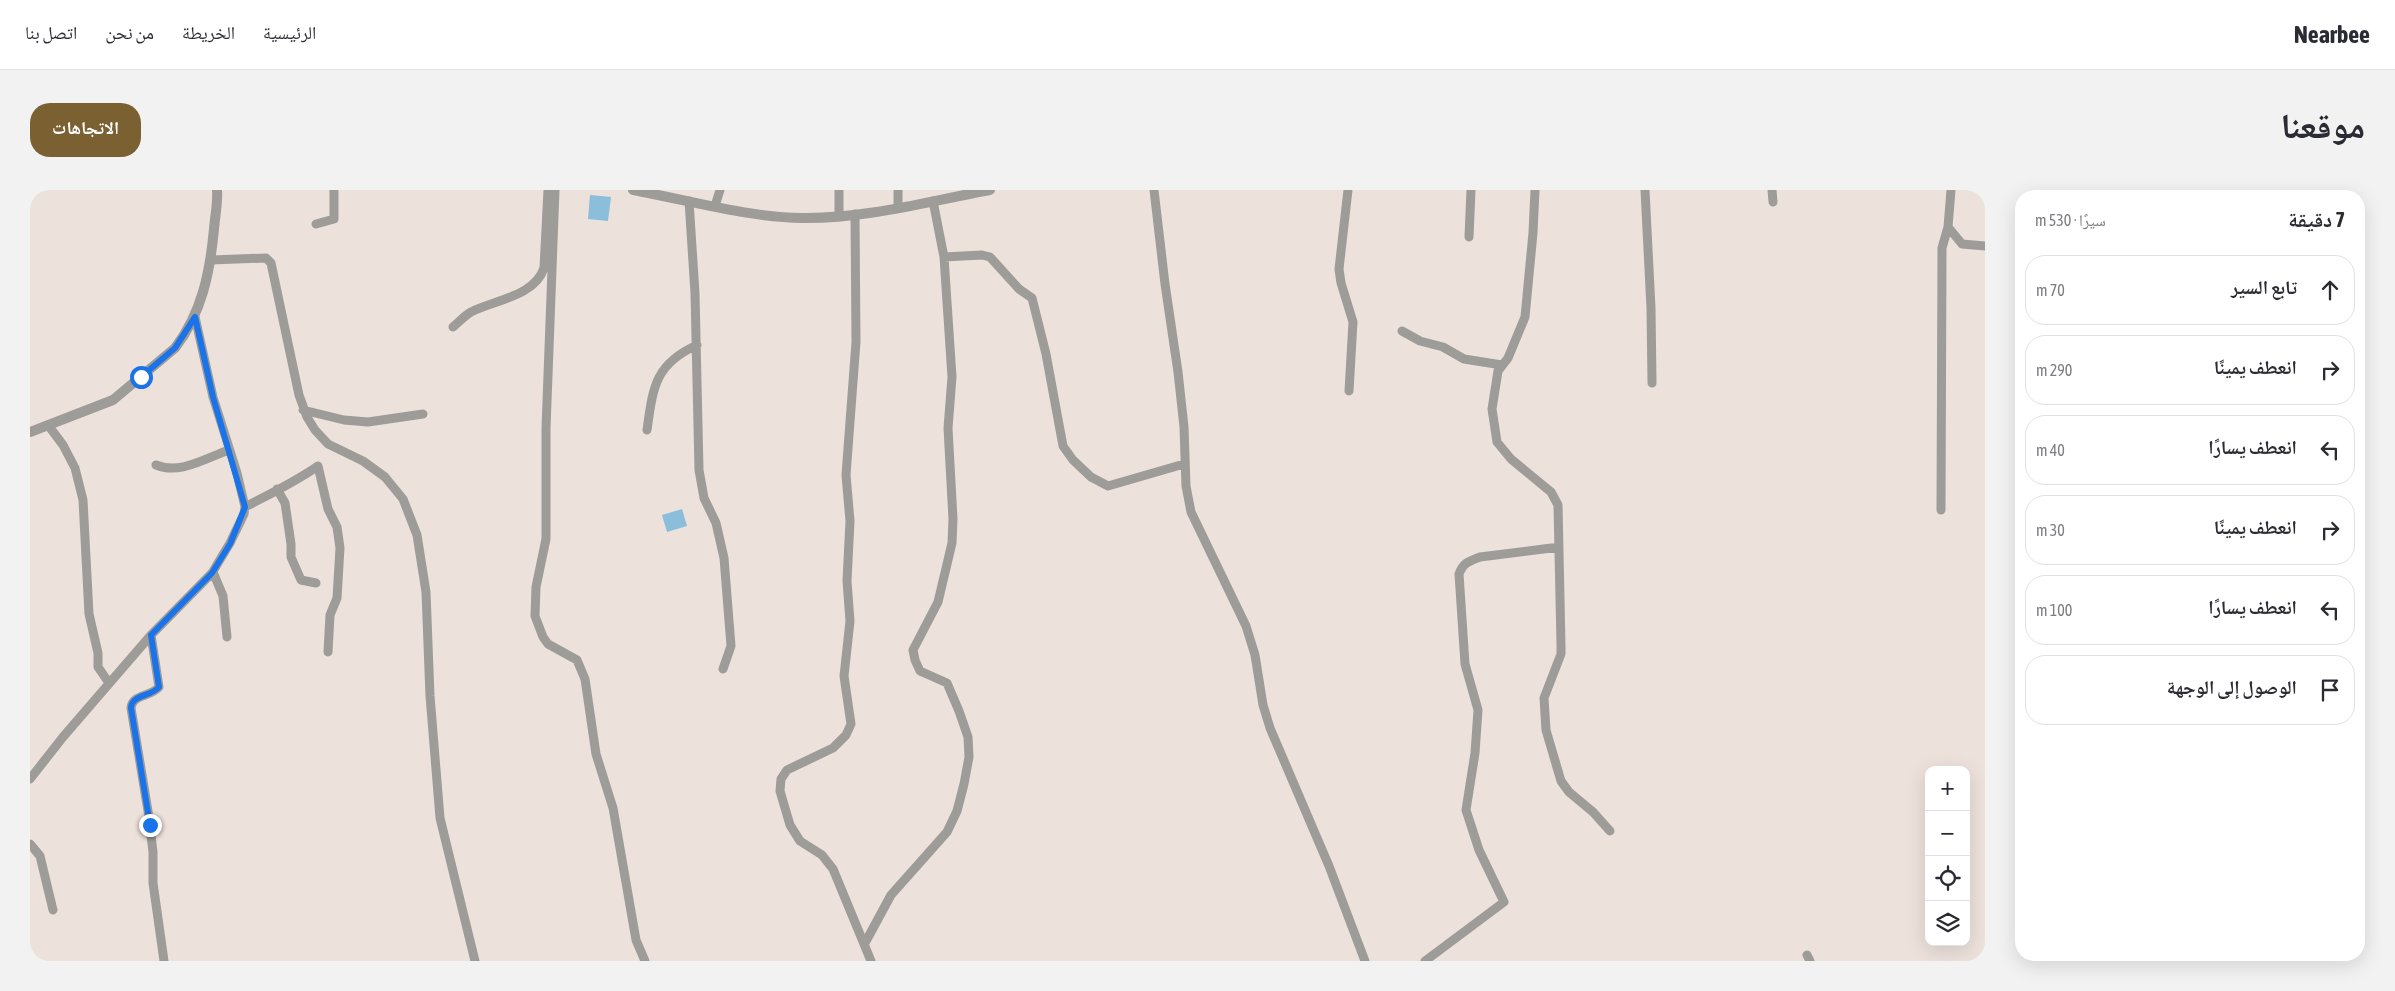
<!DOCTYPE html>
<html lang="ar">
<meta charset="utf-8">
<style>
:root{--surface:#fff;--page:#f2f2f3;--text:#2b2b33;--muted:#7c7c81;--line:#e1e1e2;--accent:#7b6132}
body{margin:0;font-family:"Asap Condensed","Noto Naskh Arabic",sans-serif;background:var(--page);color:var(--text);direction:rtl}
.controls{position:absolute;right:15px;bottom:15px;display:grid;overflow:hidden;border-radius:10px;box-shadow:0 5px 20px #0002}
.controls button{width:45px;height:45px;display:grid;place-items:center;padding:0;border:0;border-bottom:1px solid var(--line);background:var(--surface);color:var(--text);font:25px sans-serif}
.stop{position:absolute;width:15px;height:15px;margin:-11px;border:4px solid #1a73e8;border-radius:50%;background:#fff}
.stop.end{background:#1a73e8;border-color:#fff;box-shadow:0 1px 5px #0008}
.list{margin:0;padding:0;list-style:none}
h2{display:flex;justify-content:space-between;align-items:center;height:65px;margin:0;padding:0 20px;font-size:21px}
h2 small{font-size:16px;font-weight:400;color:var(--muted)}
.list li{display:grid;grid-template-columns:32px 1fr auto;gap:15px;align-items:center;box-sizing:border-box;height:70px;margin:0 10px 10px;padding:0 10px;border:1px solid var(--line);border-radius:20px}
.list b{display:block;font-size:19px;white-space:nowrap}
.list em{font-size:16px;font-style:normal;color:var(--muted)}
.icon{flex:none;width:28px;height:28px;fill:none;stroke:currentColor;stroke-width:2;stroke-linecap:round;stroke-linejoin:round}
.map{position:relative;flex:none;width:1955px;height:771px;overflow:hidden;direction:ltr;border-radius:20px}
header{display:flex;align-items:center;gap:30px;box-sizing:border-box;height:70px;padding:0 25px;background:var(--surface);border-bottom:1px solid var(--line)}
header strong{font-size:24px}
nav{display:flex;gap:28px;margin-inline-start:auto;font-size:18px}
.intro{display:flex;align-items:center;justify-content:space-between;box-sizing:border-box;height:120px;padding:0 30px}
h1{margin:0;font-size:35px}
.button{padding:12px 22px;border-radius:20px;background:var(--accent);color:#fff;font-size:18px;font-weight:700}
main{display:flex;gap:30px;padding:0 30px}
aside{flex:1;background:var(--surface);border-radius:20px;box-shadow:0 5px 20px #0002}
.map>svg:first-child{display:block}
.water{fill:#8abeda}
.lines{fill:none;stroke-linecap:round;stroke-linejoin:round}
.minor{stroke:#9e9c98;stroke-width:9}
.tertiary{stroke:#9e9c98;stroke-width:10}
.route{stroke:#1a73e8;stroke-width:6}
</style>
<header>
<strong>Nearbee</strong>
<nav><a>الرئيسية</a><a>الخريطة</a><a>من نحن</a><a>اتصل بنا</a></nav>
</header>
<div class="intro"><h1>موقعنا</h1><a class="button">الاتجاهات</a></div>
<main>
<aside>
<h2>7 دقيقة<small>سيرًا · 530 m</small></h2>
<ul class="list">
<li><svg class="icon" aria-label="ahead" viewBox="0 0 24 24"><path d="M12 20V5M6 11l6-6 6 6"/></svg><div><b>تابع السير</b></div><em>70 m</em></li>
<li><svg class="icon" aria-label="right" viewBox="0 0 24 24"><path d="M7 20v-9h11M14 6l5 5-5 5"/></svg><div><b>انعطف يمينًا</b></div><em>290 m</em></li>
<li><svg class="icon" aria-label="left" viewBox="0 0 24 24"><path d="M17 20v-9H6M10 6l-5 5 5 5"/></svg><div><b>انعطف يسارًا</b></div><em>40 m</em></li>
<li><svg class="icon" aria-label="right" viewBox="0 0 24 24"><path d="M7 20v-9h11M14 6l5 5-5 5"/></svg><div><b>انعطف يمينًا</b></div><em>30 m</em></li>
<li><svg class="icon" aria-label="left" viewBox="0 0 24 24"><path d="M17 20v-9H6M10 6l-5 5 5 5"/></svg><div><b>انعطف يسارًا</b></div><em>100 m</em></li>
<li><svg class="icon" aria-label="arrive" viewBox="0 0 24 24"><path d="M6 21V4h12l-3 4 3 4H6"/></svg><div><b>الوصول إلى الوجهة</b></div></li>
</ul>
</aside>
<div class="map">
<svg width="1955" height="771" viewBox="0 0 1955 771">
<rect width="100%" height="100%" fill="#ece1db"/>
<!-- water -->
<path class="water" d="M560 5 581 7 578 31 558 29Z
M652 319 657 336 637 342 632 325Z"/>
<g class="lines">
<!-- minor -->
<path class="minor" d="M525 0 516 238V349L506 397 505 426 513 447 518 454 547 470 555 489 566 564 583 618 606 750 615 771
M868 0V17
M1124 0 1135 94 1148 182 1154 237 1156 296 1161 322 1216 436 1225 465 1233 515 1240 538 1299 676 1335 771
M1318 0 1309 79 1311 93 1323 132 1319 201
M1505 0 1503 43 1495 127 1478 168 1468 181 1462 219 1467 252 1481 269 1521 302 1528 315 1531 455V464L1514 508 1516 540 1531 591 1539 602 1563 622 1580 641
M1615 0 1621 118 1622 193
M1742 0 1743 12
M659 11 665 103 669 280 674 308 686 333 694 368 701 456 693 479
M685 16 690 0
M825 24 826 152 816 285 820 331 817 391 820 431 814 486 821 534 816 545 803 558 757 580 751 589 750 601 760 635 770 651 792 665 803 679 841 771
M809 26V0
M286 34 304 29V0
M1918 37 1932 54 1955 56
M1439 47 1441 0
M914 67 952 65 960 67 989 99 1002 108 1016 164 1033 256 1043 270 1061 287 1078 296 1154 274
M181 70 236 68 241 73 269 205 277 227 285 240 298 254 333 271 355 287 373 309 387 345 396 402 400 506 410 628 445 771
M423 137C429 132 434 126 441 122 465 110 505 106 514 78L518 0
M1372 141 1390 151 1413 157 1434 169 1472 175
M273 220 314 230 338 232 393 224
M18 235 33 255 45 278 53 310 59 424 68 463V477L79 493
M617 240C623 197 625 174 667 155
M126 275C150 285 176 268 199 260
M247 299 255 313 261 354V367L271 390 286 393
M215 317C240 304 265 292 288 276L298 319 307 337 310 358 307 408 300 425 298 462
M1911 320 1912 58 1918 37 1921 0
M183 382 193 406 197 447
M121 445 129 497C121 507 102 504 101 518L118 621 123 662V693L134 771
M0 589 33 547 121 445 182 383 200 353 214 324 215 317 207 283 183 207 165 127
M0 654 10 666 23 720
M835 753 861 705 917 642 927 621 934 594 939 567 938 547 929 521 917 493 890 481 885 470 883 460 908 412 922 353 923 329 918 238 922 187 914 67 903 11
M1777 765 1780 771
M1395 771 1474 712 1449 660 1436 620 1445 563 1448 520 1435 474 1429 384C1433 373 1439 371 1450 367L1529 357"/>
<!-- tertiary -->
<path class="tertiary" d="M603 0C658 10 715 27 772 28 835 29 899 11 960 0
M0 242 83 210 145 158C172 123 180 82 184 39 185 26 188 13 187 0"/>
</g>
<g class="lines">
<!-- route -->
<path class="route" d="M111 187 145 158 165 127 183 207 215 317 200 354 182 383 121 445 129 497C121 507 102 504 101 518L120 635"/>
</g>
</svg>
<div class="controls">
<button>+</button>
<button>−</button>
<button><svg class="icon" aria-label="locate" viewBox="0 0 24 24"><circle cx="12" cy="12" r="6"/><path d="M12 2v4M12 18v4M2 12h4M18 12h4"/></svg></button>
<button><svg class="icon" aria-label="layers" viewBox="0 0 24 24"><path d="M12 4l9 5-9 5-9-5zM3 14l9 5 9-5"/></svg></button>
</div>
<div class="stop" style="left:111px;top:187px"></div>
<div class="stop end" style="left:120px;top:635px"></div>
</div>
</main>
